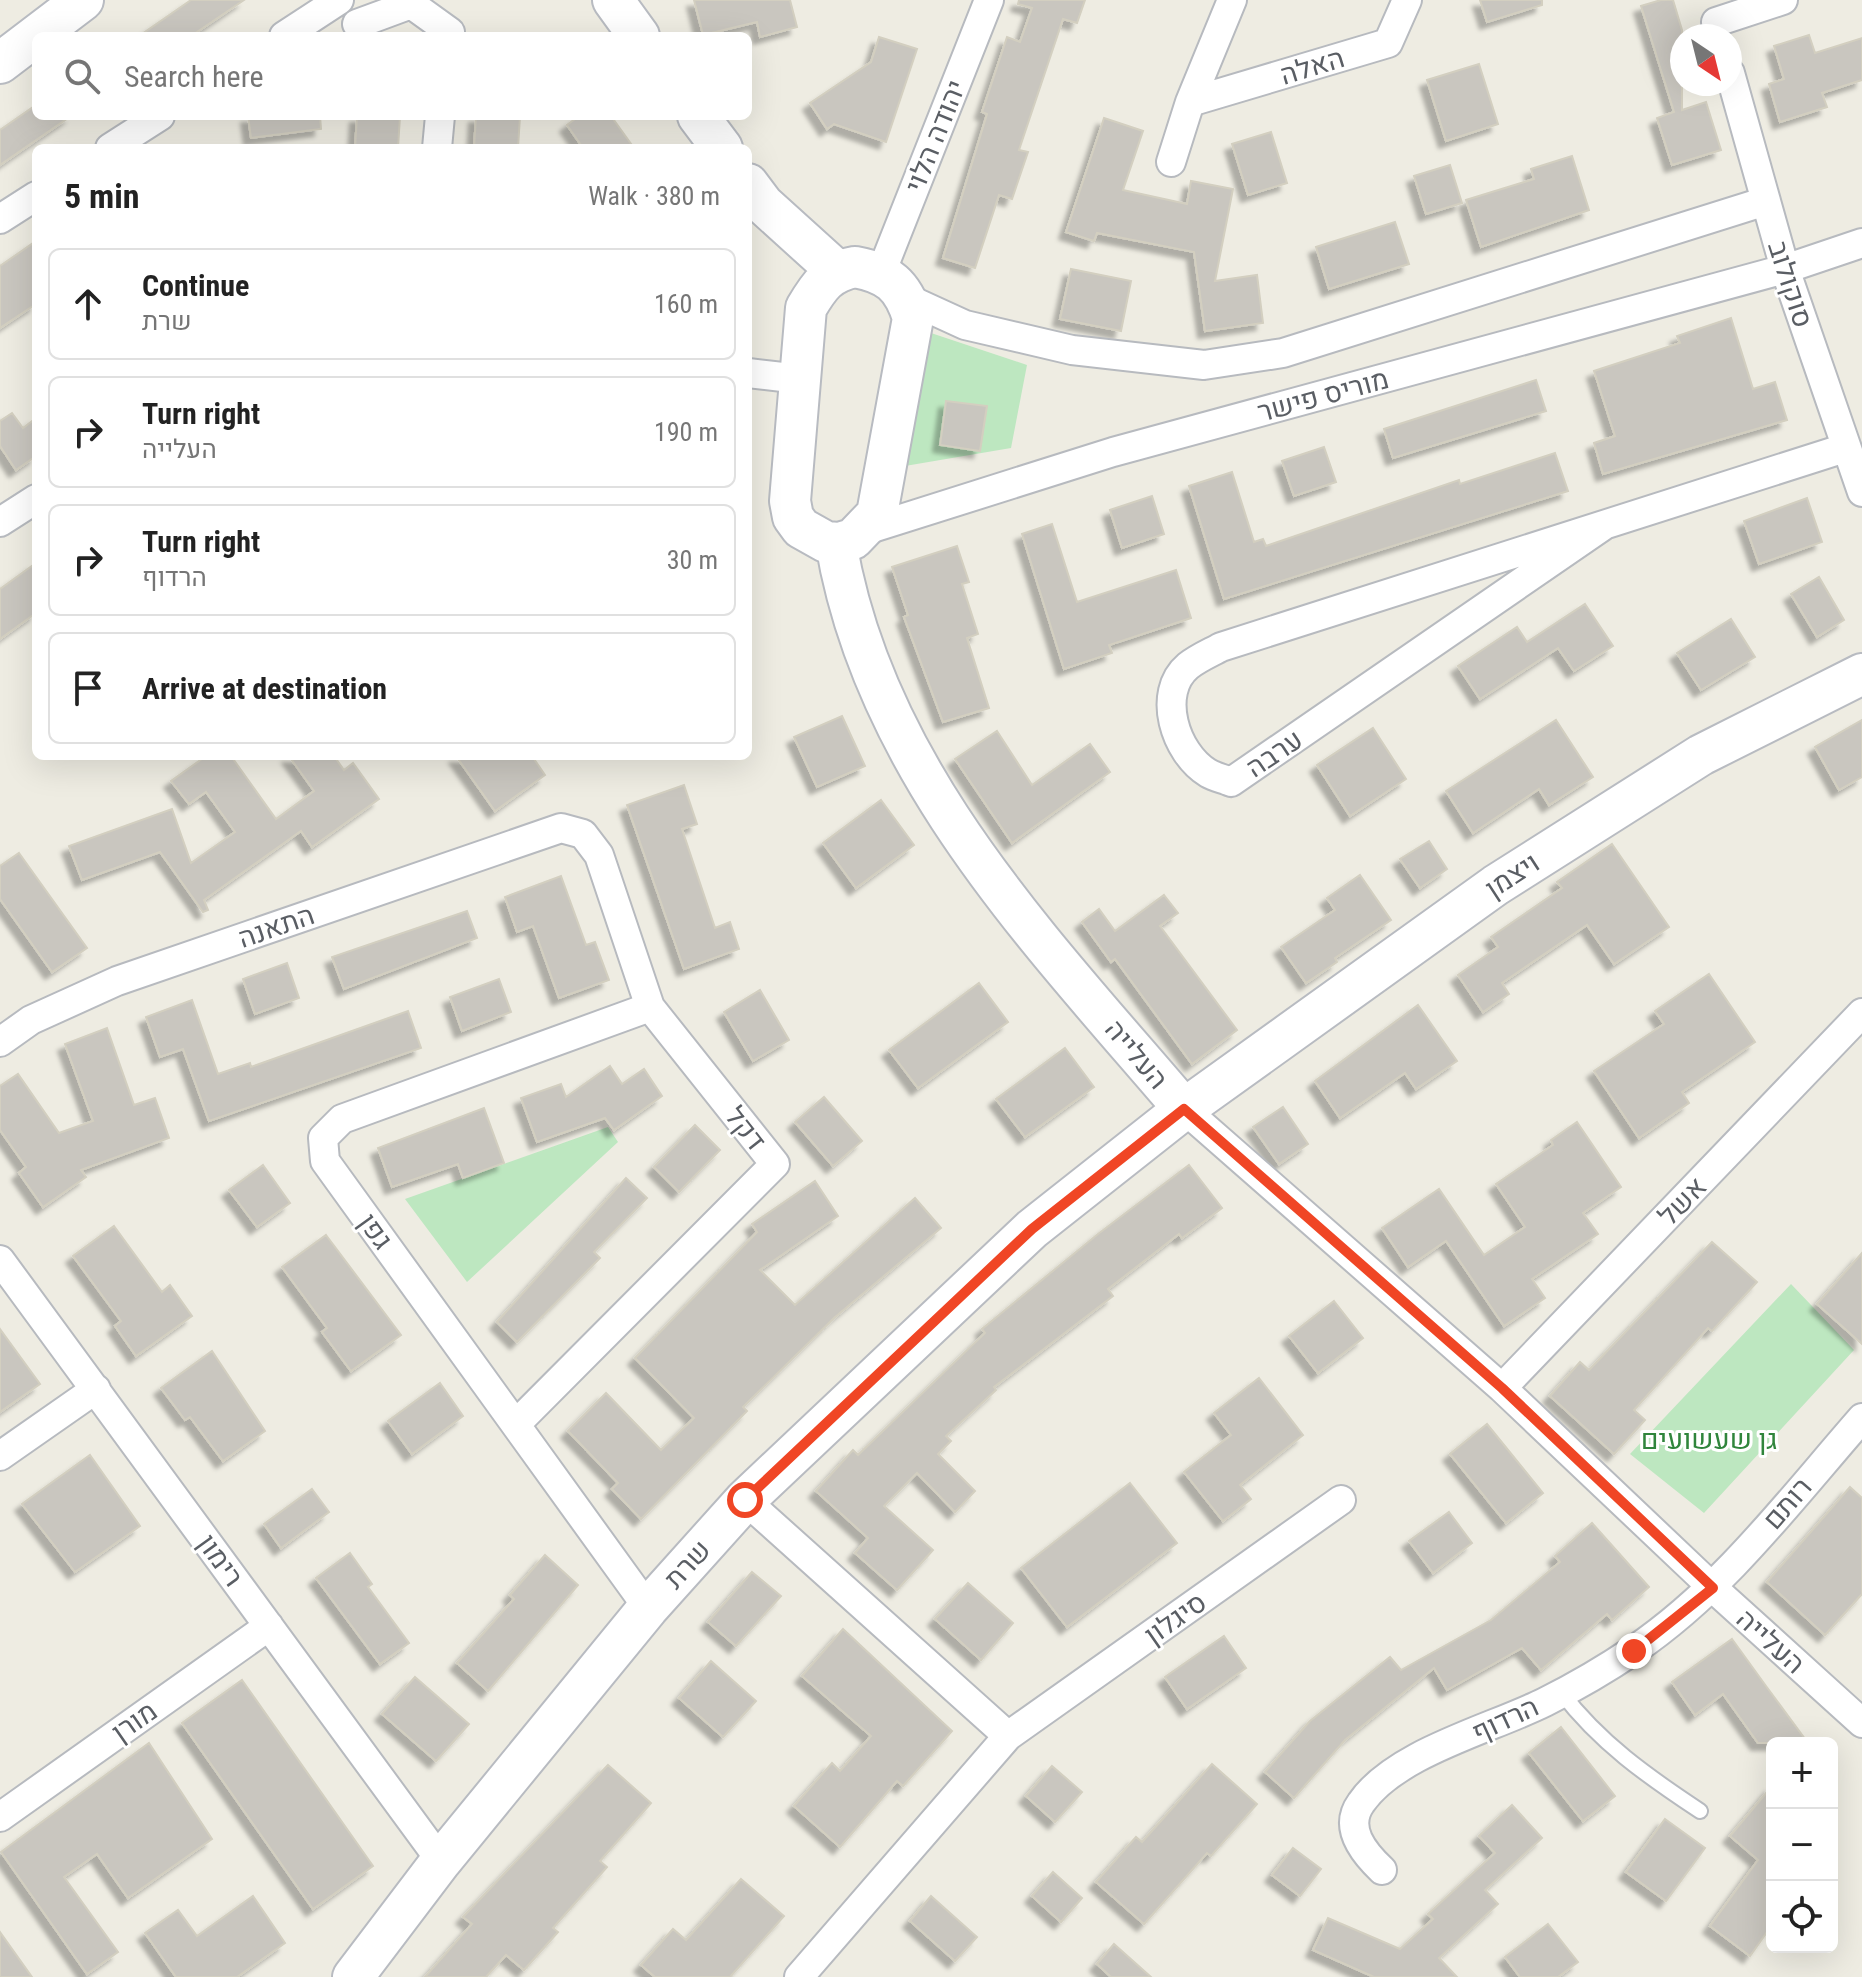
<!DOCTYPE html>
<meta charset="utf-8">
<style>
:root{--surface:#fff;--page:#f2f2f2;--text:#222;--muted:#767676;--line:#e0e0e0}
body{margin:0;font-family:"Roboto Condensed",Heebo,sans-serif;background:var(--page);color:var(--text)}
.controls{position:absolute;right:24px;bottom:24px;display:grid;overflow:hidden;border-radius:12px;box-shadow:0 8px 32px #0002}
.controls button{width:72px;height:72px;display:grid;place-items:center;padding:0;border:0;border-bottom:2px solid var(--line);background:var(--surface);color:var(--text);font:40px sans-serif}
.compass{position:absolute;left:1670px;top:24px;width:72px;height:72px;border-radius:50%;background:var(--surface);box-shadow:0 8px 32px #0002;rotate:145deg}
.stop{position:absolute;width:24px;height:24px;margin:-18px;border:6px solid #f04625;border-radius:50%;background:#fff}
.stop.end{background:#f04625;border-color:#fff;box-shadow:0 2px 8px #0008}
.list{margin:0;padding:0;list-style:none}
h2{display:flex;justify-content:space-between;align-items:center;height:104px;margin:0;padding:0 32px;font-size:34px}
h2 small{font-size:26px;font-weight:400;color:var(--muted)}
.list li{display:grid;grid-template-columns:52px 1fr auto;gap:24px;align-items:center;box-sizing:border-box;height:112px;margin:0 16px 16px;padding:0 16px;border:2px solid var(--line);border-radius:12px}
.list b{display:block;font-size:30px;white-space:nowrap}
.list p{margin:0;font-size:26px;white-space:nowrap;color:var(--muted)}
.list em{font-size:26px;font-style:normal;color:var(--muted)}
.icon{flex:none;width:44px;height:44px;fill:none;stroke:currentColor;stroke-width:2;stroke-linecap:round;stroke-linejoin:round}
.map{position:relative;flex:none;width:1862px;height:1977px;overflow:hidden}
.search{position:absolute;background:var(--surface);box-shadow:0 8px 32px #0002;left:32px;top:32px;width:720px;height:88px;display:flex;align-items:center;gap:20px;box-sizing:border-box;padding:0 28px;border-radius:12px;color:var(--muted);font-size:30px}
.panel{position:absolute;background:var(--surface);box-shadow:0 8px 32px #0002;left:32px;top:144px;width:720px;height:616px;border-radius:12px}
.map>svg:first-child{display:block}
.green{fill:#bde7c0}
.building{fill:#c9c6bf;stroke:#d3cfc0;stroke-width:2;filter:url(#shadow)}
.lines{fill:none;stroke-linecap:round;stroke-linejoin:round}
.lane-casing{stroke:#b7babf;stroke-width:18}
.street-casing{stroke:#b7babf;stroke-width:32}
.secondary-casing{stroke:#b8bbc1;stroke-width:44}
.lane{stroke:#fff;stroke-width:14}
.street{stroke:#fff;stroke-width:28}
.secondary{stroke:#fff;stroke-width:40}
.route{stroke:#f04625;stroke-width:10}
.labels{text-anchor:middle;stroke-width:6;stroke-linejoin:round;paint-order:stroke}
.street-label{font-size:28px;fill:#5a5e64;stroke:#fff}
.park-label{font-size:28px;fill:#30853c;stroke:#fff}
</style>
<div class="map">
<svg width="1862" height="1977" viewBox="0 0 1862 1977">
<defs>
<filter id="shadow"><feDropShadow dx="-7" dy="7" stdDeviation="2" flood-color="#0004"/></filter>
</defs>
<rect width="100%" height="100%" fill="#eeece2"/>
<!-- green -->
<path class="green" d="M925 331 1027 365 1011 448 905 466Z
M608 1127 618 1142 467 1282 405 1199Z
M1791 1284 1854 1350 1704 1513 1630 1454Z"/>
<!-- building -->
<path class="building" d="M191 0H244L191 36H139Z
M694 0H790L797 27 760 37 757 22 703 35Z
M1019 0H1085L1077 23 1063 19 1019 150 1028 152 1012 199 999 195 975 268 943 258 987 114 982 112 1007 37 1020 42 1032 8 1018 4Z
M1480 0H1542V5L1487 22Z
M1661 0H1673L1682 30V110L1706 102 1721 150 1672 165 1657 118 1674 112 1641 6Z
M1809 35 1815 53 1862 38V80L1822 93 1827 107 1780 122 1769 84 1784 79 1774 46Z
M879 37 917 49 886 142 834 124 827 129 810 103 871 62Z
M1479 64 1498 124 1446 141 1427 80Z
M36 105V116H71L0 165V130Z
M248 116H320L321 129 251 138Z
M357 116H400L398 148H355Z
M476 116H520L518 148H474Z
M579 116H611L634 148H583L567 125Z
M1104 118 1143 131 1123 190 1187 204 1191 181 1233 189 1215 281 1257 275 1263 323 1205 331 1194 252 1097 233 1094 241 1066 232Z
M1271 132 1287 183 1248 195 1232 144Z
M1572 156 1589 210 1481 247 1466 200 1534 179 1531 169Z
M1450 165 1462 203 1426 214 1414 176Z
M1395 222 1409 264 1329 289 1316 247Z
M36 241V304L0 328V266Z
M1071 269 1131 281 1121 331 1060 319Z
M1731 318 1753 389 1775 382 1787 420 1603 474 1594 443 1615 436 1594 371 1680 343 1677 336Z
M1536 380 1546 411 1393 458 1384 429Z
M946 401 987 406 980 451 940 445Z
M12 413 23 428 36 418V456L16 470 0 446V421Z
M1324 447 1336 482 1294 496 1282 461Z
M1555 453 1568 491 1224 599 1189 486 1232 472 1254 542 1263 539 1266 546 1459 480 1460 484Z
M1152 496 1164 534 1122 548 1110 510Z
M1807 498 1822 542 1759 564 1744 521Z
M1052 524 1077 602 1176 570 1191 618 1109 645 1112 653 1064 669 1022 534Z
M957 546 969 582 962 584 978 634 967 638 989 708 943 722 904 617 908 615 892 567Z
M36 563V613L0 639V589Z
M1819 577 1844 620 1817 637 1791 594Z
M1585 604 1613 646 1574 671 1558 648 1480 699 1458 666 1517 627 1527 642Z
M1731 619 1755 657 1701 690 1677 653Z
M842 716 865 766 817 787 794 737Z
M1556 720 1593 777 1549 805 1539 789 1473 833 1446 791Z
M1862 720V777L1839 790 1815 747Z
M1373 728 1406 779 1350 816 1317 765Z
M997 731 1032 785 1090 744 1110 772 1012 843 955 759Z
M206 756H231L276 819 314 791 289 756H334L344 770 353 763 379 799 312 847 301 831 204 900 208 910 203 912 160 852 82 880 69 846 172 809 191 863 235 832 206 792 189 804 171 781Z
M456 756H532L545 775 495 811Z
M684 785 697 824 682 829 715 928 730 922 739 949 684 969 627 805Z
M881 800 914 845 856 888 823 843Z
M1429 841 1447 869 1420 888 1400 859Z
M1612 844 1669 927 1614 964 1587 925 1502 983 1509 994 1483 1012 1458 975 1498 947 1491 937 1562 888 1557 882Z
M19 853 87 948 52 972 0 899V866Z
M1360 875 1391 920 1335 958 1337 962 1306 983 1281 947 1335 910 1327 898Z
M561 876 586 945 595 942 609 980 559 998 533 926 517 932 505 897Z
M1164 895 1178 913 1160 926 1237 1030 1192 1064 1115 959 1111 962 1082 922 1099 909 1115 931Z
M467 911 477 938 344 989 332 957Z
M287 963 299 998 255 1014 243 979Z
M1709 974 1755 1042 1682 1092 1689 1103 1639 1138 1594 1071 1664 1024 1655 1011Z
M499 979 511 1012 462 1031 450 997Z
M979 983 1008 1022 918 1088 889 1050Z
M760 990 789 1040 753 1061 724 1012Z
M192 1000 218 1074 250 1063 251 1067 408 1011 421 1048 209 1121 183 1049 160 1057 146 1017Z
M1418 1005 1457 1061 1416 1089 1405 1073 1340 1118 1315 1081Z
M107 1028 134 1105 155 1098 169 1138 81 1170 86 1177 43 1207 19 1173 26 1167 0 1130V1086L18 1074 59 1133 93 1121 65 1044Z
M1065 1048 1094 1087 1025 1137 996 1099Z
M610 1066 622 1084 644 1069 662 1096 614 1130 605 1118 537 1142 521 1098 561 1084 566 1097Z
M824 1097 862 1141 833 1166 795 1122Z
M1283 1107 1308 1144 1279 1164 1253 1127Z
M484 1108 504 1163 463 1178 458 1164 392 1187 378 1148Z
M1577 1122 1621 1187 1583 1213 1598 1234 1532 1279 1545 1298 1504 1326 1446 1241 1408 1267 1382 1228 1439 1189 1484 1255 1525 1227 1496 1184 1553 1145 1551 1140Z
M695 1125 720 1150 679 1192 654 1167Z
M263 1165 290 1203 257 1227 229 1190Z
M1189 1165 1222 1208 1182 1238 1179 1234 1108 1289 1113 1296 994 1387 996 1390 946 1436 951 1441 938 1454 975 1491 955 1512 917 1473 884 1506 933 1550 897 1590 855 1553 868 1538 816 1491 853 1450 858 1455 985 1333 982 1329 1098 1234Z
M626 1178 647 1198 594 1252 600 1258 517 1342 497 1322Z
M815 1181 838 1216 760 1270 795 1305 915 1198 941 1228 834 1318 743 1407 747 1411 641 1519 612 1489 618 1483 568 1431 606 1393 661 1450 694 1418 635 1358 757 1232 752 1224Z
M114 1226 162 1292 170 1285 192 1316 136 1356 115 1326 121 1321 73 1256Z
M326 1235 401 1335 351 1371 322 1332 327 1328 282 1267Z
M1712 1242 1757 1282 1712 1331 1708 1328 1634 1410 1645 1420 1614 1454 1550 1396 1580 1362 1589 1370Z
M1862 1253V1344L1817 1304Z
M1334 1301 1363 1338 1318 1373 1289 1336Z
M0 1329 40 1384 0 1412Z
M212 1351 265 1431 223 1461 190 1417 185 1420 161 1388Z
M1259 1378 1303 1435 1240 1485 1251 1499 1223 1521 1184 1472 1231 1435 1214 1413Z
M440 1383 463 1416 412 1454 388 1421Z
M1487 1424 1543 1493 1506 1523 1450 1454Z
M90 1455 140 1526 75 1572 22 1504Z
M1130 1483 1177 1543 1067 1627 1021 1568Z
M1850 1487 1862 1498V1594L1825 1635 1767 1582Z
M312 1489 329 1512 281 1548 264 1524Z
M1449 1512 1472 1543 1433 1573 1409 1541Z
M1592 1523 1649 1587 1612 1620 1607 1614 1541 1670 1522 1648 1447 1690 1434 1668 1345 1740 1294 1798 1265 1772 1310 1721 1390 1657 1401 1670 1491 1620 1560 1562 1555 1556Z
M350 1553 372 1584 368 1587 409 1643 380 1664 316 1578Z
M545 1555 578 1585 488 1691 457 1663 514 1599 510 1595Z
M752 1572 781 1596 736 1646 708 1622Z
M968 1583 1013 1623 981 1660 935 1619Z
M843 1629 952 1731 903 1786 897 1781 840 1847 794 1806 832 1763 840 1771 871 1736 802 1676Z
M1224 1636 1246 1668 1187 1709 1165 1677Z
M1732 1639 1766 1686 1808 1743H1758L1723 1694 1695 1715 1672 1682Z
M711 1661 756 1701 723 1737 679 1698Z
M415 1677 469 1724 436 1761 382 1714Z
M242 1680 373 1866 313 1909 182 1723Z
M1561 1727 1615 1796 1583 1821 1529 1753Z
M149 1743 212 1839 128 1898 97 1854 64 1877 118 1952 87 1974 1 1852Z
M1212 1764 1257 1804 1211 1856 1207 1853 1144 1924 1096 1882 1136 1837 1142 1842Z
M608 1765 651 1803 600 1861 607 1867 553 1928 558 1932 524 1970 506 1955 486 1977H425L472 1924 463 1917Z
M1052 1766 1082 1792 1055 1822 1026 1796Z
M1772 1786V1925L1750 1956 1710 1926 1758 1860 1730 1836Z
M1512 1805 1542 1838 1485 1890 1498 1904 1439 1958 1457 1977H1374L1313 1950 1328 1918 1400 1949 1433 1919 1428 1914 1495 1853 1479 1836Z
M1665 1819 1705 1848 1666 1901 1626 1872Z
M1293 1848 1321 1869 1300 1896 1272 1875Z
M1053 1872 1082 1898 1061 1922 1032 1896Z
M741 1879 784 1916 730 1977H655L641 1965 673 1929 686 1940Z
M253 1896 285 1943 237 1977H176L145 1933 178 1910 197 1936Z
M931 1896 977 1937 955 1961 910 1921Z
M1548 1924 1578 1962 1558 1977H1520L1505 1957Z
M0 1932 32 1977H0Z
M1114 1944 1151 1977H1111L1097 1964Z"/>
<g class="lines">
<defs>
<path id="lane" d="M1561 1692C1600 1743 1647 1776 1700 1811"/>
<path id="street" d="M1716 22 1783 0
M357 24 411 4 450 32 449 36
M284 36 339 0
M1730 73 1785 269 1862 492
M1190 102 1388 43 1407 0
M110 148 160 116
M437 148 440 116
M1171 162 1190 102 1232 0
M0 219 36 196
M881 273 989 0
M906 298 965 325 1072 350 1204 365 1283 353 1766 201
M748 373 800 379
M0 522 36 499
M1603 526 1231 782C1224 779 1215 777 1208 773 1175 753 1156 693 1188 666 1198 658 1210 653 1221 647L1845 448
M863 531 1113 452 1785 269 1862 243
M0 1042 31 1020 117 981 561 828 583 834 599 855 650 1007 775 1164 516 1424
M1184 1109 1502 1388 1713 1588 1862 1723
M0 1260 441 1861
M1502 1388 1862 1013
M0 1456 96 1389
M745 1500 1008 1736
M648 1608 325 1161 323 1138 342 1119 650 1007
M0 1817 269 1626
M1382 1870C1364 1853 1343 1828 1361 1803 1395 1753 1491 1729 1545 1702 1575 1687 1606 1669 1634 1650 1724 1589 1791 1499 1862 1418
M799 1977 1008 1736 1341 1500"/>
<path id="secondary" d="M613 0 639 36
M0 63 83 0
M698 116 722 148
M748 184 763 204 837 271
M855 267C888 273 903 285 913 318L877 514 853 539 839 543 826 542 801 528 793 517 790 501 806 308C819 286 828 272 855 267Z
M836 543C874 771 1040 940 1184 1109
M353 1977 441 1861 648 1608 745 1500 1032 1229 1184 1109 1496 885 1701 755 1862 674"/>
</defs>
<!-- lane casing -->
<use href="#lane" class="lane-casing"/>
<!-- street casing -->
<use href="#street" class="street-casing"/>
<!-- secondary casing -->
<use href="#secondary" class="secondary-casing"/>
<!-- lane -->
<use href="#lane" class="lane"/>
<!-- street -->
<use href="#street" class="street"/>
<!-- secondary -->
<use href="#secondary" class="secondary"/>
</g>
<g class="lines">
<!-- route -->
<path class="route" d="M745 1500 1032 1229 1184 1109 1502 1388 1713 1588 1634 1651"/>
</g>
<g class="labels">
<!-- street labels -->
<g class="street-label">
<text transform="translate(1312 66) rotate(-17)" y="10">האלה</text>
<text transform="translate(935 136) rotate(-68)" y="10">יהודה הלוי</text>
<text transform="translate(1791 284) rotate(72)" y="10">סוקולוב</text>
<text transform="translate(1323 395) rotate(-15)" y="10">מוריס פישר</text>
<text transform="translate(1274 753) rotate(-34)" y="10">ערבה</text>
<text transform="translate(1512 875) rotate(-33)" y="10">ויצמן</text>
<text transform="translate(276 926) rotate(-19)" y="10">התאנה</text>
<text transform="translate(1137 1054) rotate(50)" y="10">העלייה</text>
<text transform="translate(746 1128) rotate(52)" y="10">דקל</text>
<text transform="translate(1682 1201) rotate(-46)" y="10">אשל</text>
<text transform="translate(376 1231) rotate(54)" y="10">גפן</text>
<text transform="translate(1787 1503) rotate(-49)" y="10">רותם</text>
<text transform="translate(221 1560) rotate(54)" y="10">רימון</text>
<text transform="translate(687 1564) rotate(-48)" y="10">שרת</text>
<text transform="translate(1175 1618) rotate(-35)" y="10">סיגלון</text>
<text transform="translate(1771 1641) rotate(42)" y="10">העלייה</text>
<text transform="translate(1505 1719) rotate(-25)" y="10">הרדוף</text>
<text transform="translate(134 1721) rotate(-35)" y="10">מורן</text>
</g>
<!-- park labels -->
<g class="park-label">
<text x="1709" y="1449">גן שעשועים</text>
</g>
</g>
</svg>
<div class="controls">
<button>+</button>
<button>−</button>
<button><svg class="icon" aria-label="locate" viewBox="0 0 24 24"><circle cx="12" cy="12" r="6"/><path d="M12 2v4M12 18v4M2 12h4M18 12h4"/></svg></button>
</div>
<svg class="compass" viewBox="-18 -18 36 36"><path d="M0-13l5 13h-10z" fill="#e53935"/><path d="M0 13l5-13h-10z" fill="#767676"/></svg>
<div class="stop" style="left:745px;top:1500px"></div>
<div class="stop end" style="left:1634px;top:1651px"></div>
<div class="search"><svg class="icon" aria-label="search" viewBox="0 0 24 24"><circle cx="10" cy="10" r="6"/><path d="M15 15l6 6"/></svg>Search here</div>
<section class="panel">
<h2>5 min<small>Walk · 380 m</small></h2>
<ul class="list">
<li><svg class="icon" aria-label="ahead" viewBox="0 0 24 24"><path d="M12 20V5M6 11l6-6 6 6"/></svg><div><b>Continue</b><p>שרת</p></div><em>160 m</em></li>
<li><svg class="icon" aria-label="right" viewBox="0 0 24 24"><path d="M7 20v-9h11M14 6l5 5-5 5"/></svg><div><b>Turn right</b><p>העלייה</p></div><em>190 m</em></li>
<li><svg class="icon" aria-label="right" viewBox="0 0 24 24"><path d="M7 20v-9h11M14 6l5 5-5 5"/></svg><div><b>Turn right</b><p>הרדוף</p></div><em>30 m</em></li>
<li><svg class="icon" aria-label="arrive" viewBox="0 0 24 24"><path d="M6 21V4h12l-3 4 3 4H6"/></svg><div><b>Arrive at destination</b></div></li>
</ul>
</section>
</div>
